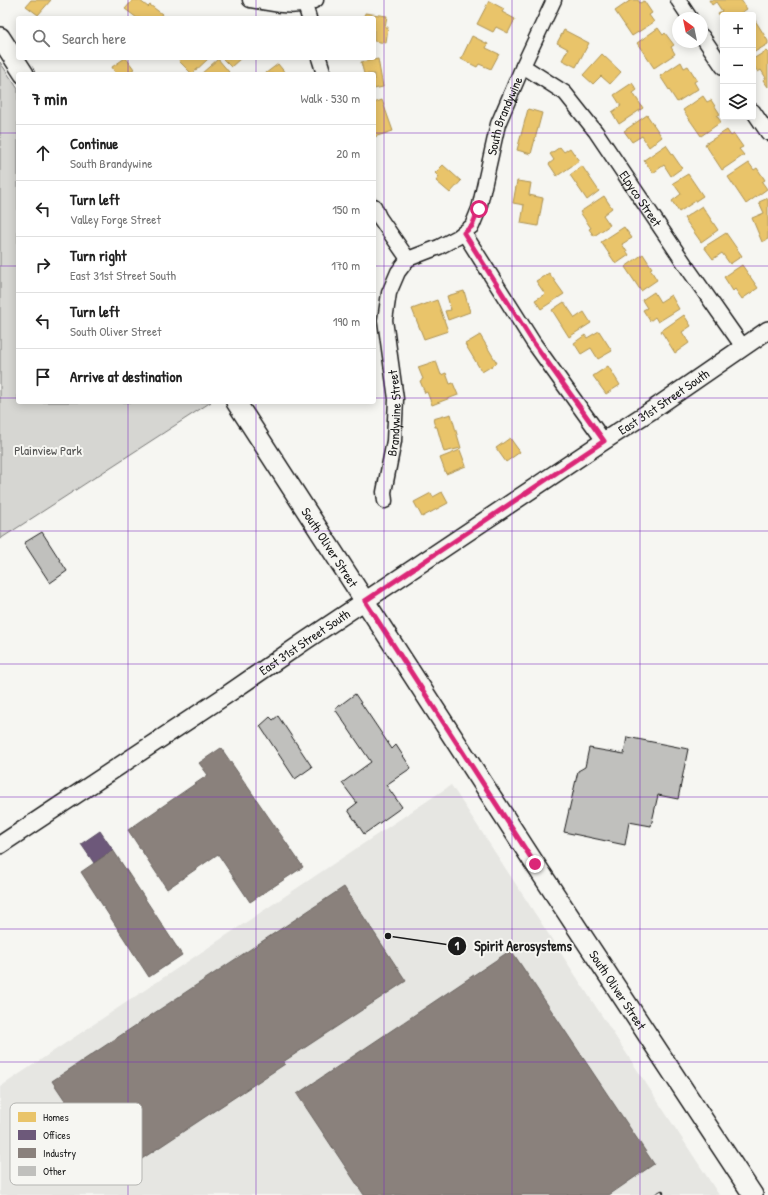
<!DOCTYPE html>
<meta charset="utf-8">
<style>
:root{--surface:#fff;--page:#f2f2f2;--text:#222;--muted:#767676;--line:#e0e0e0}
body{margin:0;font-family:"Patrick Hand",sans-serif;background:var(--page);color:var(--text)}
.controls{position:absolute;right:12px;top:12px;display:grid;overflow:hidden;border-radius:4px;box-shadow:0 2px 10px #0003}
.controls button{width:36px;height:36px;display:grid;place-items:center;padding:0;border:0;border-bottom:1px solid var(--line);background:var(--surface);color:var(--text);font:20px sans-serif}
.compass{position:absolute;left:672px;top:12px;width:36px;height:36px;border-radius:50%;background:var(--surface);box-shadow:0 2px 10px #0003;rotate:327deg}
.stop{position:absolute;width:12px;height:12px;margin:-9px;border:3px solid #db2777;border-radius:50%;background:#fff}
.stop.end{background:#db2777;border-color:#fff;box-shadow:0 1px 4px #0008}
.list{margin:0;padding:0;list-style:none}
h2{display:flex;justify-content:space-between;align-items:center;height:52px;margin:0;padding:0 16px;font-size:17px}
h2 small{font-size:13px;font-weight:400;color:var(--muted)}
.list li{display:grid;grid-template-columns:26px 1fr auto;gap:12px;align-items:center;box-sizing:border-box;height:56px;padding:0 16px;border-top:1px solid var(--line)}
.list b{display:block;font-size:15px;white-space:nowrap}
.list p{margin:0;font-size:13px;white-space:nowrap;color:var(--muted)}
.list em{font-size:13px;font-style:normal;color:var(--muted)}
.icon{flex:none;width:22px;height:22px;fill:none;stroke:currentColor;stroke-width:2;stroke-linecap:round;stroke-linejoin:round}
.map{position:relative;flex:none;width:768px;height:1195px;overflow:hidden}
.search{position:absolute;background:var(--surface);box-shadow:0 2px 10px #0003;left:16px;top:16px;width:360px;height:44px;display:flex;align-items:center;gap:10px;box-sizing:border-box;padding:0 14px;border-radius:4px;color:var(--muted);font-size:15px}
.panel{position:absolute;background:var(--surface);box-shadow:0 2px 10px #0003;left:16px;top:72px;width:360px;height:332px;border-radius:4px}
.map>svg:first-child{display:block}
.built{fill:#e6e6e2}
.green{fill:#d6d6d2;stroke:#797977}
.homes{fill:#e9c46a;stroke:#ac9253}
.offices{fill:#6d597a;stroke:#55475e}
.industry{fill:#8a817c;stroke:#69635f}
.building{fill:#c0c0bd;stroke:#1c1c1c}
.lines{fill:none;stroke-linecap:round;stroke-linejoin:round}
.minor-casing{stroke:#1c1c1c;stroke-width:17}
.tertiary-casing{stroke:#1c1c1c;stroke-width:20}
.secondary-casing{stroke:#1c1c1c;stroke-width:22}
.minor{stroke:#f6f6f2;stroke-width:14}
.tertiary{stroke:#f6f6f2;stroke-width:17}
.secondary{stroke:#f6f6f2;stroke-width:19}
.rail-casing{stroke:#1c1c1c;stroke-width:4.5}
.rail{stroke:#f6f6f2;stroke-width:3;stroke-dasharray:9;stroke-linecap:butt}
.route{stroke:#db2777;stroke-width:5}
.grid{fill:none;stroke:#7b2cbf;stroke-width:1;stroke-opacity:0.55}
.labels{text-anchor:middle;stroke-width:4;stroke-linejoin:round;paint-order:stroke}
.street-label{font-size:13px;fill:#1c1c1c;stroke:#f6f6f2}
.park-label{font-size:13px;fill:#545453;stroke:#f6f6f2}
.key{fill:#f6f6f2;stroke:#b5b5b2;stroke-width:1}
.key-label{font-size:11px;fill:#1c1c1c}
.leader{fill:none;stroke:#1c1c1c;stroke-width:1.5}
.callout-dot{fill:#1c1c1c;stroke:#f6f6f2;stroke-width:1.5}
.mark-label{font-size:12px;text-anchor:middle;font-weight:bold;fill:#fff}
.callout-label{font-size:14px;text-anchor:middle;font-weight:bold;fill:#1c1c1c;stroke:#f6f6f2;stroke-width:4;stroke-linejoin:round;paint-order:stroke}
</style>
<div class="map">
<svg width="768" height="1195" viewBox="0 0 768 1195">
<rect width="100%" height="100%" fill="#f6f6f2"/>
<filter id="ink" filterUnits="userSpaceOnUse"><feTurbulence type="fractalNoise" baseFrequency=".025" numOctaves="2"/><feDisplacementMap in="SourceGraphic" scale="8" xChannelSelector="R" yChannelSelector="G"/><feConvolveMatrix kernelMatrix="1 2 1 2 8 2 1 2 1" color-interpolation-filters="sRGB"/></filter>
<g filter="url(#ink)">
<!-- built -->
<path class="built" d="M451 785 719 1195H0V1087Z"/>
<!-- green -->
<path class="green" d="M0 62 18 89V402H211L0 539Z"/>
<!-- homes -->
<path class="homes" d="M31 0H51L38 15 26 6Z
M133 0H139L148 7 150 5 162 14 159 18H137L125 9Z
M631 0H638L640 3 644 1 652 13 649 15 654 22 632 36 615 11Z
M709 0H741L747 9 738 15H723V21L718 13 722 11 716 2 712 5Z
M489 1 504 9 502 12 515 19 508 33 496 27 493 32 477 24Z
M365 13 387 16 385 27H388L386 43 374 41V18H364Z
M753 17 768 41V44L753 53Z
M658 28 663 35 665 33 674 45 671 47 675 54 654 68 637 43Z
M564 30 589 43 576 67 562 60 568 49 557 43Z
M472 36 488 44 486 48 499 54 491 69 479 64 477 67 461 59Z
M766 51 768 53V87L763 80 766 78 761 70 758 72 753 65V59Z
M602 54 621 72 610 84 601 76 593 84 583 75Z
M125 58H126L134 69 126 74H116L112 67Z
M181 58H209L192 74 179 61Z
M222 58H241L231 67Z
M218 59 229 72 227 74H201Z
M378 59 383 87 374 89V74H364L361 62Z
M681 62 684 68 688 66 697 80 694 82 698 89 677 102 660 76Z
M278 64 286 74H266V73Z
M632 83 637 90 633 93 643 108 619 124 612 112 621 106 614 95Z
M703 96 707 102 711 100 720 114 717 116 721 122 701 136 683 110Z
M382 100 393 131 374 137V126L376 125 374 120V103Z
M528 109 542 113 531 154 517 150Z
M647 115 662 137 649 147 642 136 632 142 624 131Z
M727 130 731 136 734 134 743 147 739 149 744 155 722 170 705 144Z
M666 145 682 168 671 176 664 165 653 173 644 160Z
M560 147 564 152 570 148 579 161 557 176 549 164 554 160 550 154Z
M749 163 754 170 757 168 765 180 762 182 767 189 746 204 728 177Z
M443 165 461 181 450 193 436 181 439 177 435 173Z
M582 166 599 191 587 200 570 175Z
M688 174 703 196 679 212 672 201 681 194 673 183Z
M517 181 531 183 529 195 543 198 538 226 521 223 524 205 513 203Z
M604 196 612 208 603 215 610 225 594 236 589 229 591 228 580 212Z
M768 198V239L762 242 752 218 764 213 759 202Z
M702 206 718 230 701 242 684 218Z
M624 227 632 238 622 244 629 255 616 264 601 242Z
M726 233 742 256 730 264 722 253 713 259 704 247Z
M643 254 652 268 650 269 657 280 641 291 625 267Z
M742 265 758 288 742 299 735 289 733 291 724 277Z
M549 273 564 294 541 309 535 300 545 294 536 281Z
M464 291 470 312 448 320 445 311 451 310 447 296Z
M654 292 660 302 671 295 679 309 658 322 655 317 650 321 643 310 647 308 642 300Z
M437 300 448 331 424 339 412 309Z
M564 302 575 318 584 312 591 323 569 337 552 310Z
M684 315 691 326 682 332 689 343 675 353 661 331Z
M599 331 612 351 598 359 591 348 581 354 574 343 585 335 587 338Z
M480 335 497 363 482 372 465 344Z
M436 361 441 375 446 373 450 384 453 383 458 395 432 405 427 392 425 393 420 381 423 379 418 367Z
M608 366 620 385 606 394 593 376Z
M451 414 461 448 444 452 437 427H435L433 419Z
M510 438 520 452 506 462 496 448Z
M460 450 466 466 446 474 440 458Z
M442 492 448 503 422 517 414 502 431 493 433 497Z"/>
<!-- offices -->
<path class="offices" d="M100 831 113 850 94 863 81 844Z"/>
<!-- industry -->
<path class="industry" d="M221 748 303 867 250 902 218 854 167 889 128 830 208 775 199 763Z
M113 850 182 955 149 977 81 872Z
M344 887 406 981 283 1062 285 1064 116 1176 52 1081Z
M511 950 654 1164 609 1195H364L297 1094Z"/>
<!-- building -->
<path class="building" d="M42 532 67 571 50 583 24 543Z
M355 694 392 749 396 745 411 768 386 785 402 807 364 834 348 810 357 803 342 783 371 762 335 709Z
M278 716 312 767 295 779 260 726 270 717 273 720Z
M627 737 688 749 678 799 658 795 651 826 629 822 625 845 564 832 578 771 585 767 589 748 624 754Z"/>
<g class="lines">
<defs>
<g id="minor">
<path d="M250 0C271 3 297 11 316 0"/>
<path d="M678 0 690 18"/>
<path d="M305 5 309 18"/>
<path d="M702 36 723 67"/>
<path d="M319 58 324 74"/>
<path id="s1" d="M523 66 565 93 596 132 689 270 743 347"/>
<path d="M753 111 768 133"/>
<path d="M374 206 379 217 408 259"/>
<path d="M464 233 533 342 604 441"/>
<path id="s2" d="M385 501 384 492 394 441 396 399 385 320 389 293 398 272 408 259 439 247 458 237 472 226 479 209 498 124 523 66 554 0"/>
</g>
<g id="tertiary">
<path id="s3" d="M0 845 225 696 305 641 604 441 652 410 768 330"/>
</g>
<g id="secondary">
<path d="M0 37 24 74"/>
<path id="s4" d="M236 402 535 864 753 1195"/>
</g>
</defs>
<!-- minor casing -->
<use href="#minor" class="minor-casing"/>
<!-- tertiary casing -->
<use href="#tertiary" class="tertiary-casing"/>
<!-- secondary casing -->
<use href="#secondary" class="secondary-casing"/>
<!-- minor -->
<use href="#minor" class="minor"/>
<!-- tertiary -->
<use href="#tertiary" class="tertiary"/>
<!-- secondary -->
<use href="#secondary" class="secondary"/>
<defs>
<path id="rail" d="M657 1195 662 1192"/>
</defs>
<!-- rail casing -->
<use href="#rail" class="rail-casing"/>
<!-- rail -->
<use href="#rail" class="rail"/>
</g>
</g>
<g class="lines" filter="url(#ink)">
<!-- route -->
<path class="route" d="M479 209 472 226 464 233 533 342 604 441 365 601 535 864"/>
</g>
<!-- grid -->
<path class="grid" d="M128 0V18M256 0V18M384 0V1195M512 0V1195M640 0V1195M128 58V74M256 58V74M0 133H18M374 133H768M0 266H18M374 266H768M0 398H18M374 398H768M128 402V1195M256 402V1195M0 531H768M0 664H768M0 797H768M0 929H768M0 1062H768"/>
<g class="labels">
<!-- street labels -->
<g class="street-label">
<text dy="5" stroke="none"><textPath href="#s2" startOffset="437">South Brandywine</textPath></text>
<text dy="5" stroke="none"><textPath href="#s1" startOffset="180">Elpyco Street</textPath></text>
<text dy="5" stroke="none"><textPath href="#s3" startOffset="798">East 31st Street South</textPath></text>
<text dy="5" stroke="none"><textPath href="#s2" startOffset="89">Brandywine Street</textPath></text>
<text dy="5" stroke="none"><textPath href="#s4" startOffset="173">South Oliver Street</textPath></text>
<text dy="5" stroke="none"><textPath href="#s3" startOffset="366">East 31st Street South</textPath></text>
<text dy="5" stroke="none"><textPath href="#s4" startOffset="701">South Oliver Street</textPath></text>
</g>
<!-- park labels -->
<g class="park-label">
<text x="48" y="455">Plainview Park</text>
</g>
</g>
<!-- legend -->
<rect x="10" y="1103" width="132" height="82" rx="6" class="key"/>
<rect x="18" y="1112" width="18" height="10" fill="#e9c46a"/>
<rect x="18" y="1130" width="18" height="10" fill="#6d597a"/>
<rect x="18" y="1148" width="18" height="10" fill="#8a817c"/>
<rect x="18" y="1166" width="18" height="10" fill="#c0c0bd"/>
<g class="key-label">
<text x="43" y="1121">Homes</text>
<text x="43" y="1139">Offices</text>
<text x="43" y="1157">Industry</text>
<text x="43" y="1175">Other</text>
</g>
<!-- callouts -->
<path class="leader" d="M388 936L457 946"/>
<g class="callout-dot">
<circle cx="388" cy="936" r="4"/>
<circle cx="457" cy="946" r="10"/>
</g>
<g class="mark-label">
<text x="457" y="950">1</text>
</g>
<g class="callout-label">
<text x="523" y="951">Spirit Aerosystems</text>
</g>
</svg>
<div class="controls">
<button>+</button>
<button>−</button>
<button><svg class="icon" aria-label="layers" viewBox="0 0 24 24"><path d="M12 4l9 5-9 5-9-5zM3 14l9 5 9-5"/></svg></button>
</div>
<svg class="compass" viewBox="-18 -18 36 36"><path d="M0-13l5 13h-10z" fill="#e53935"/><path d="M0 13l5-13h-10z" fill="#767676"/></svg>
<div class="stop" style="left:479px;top:209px"></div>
<div class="stop end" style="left:535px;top:864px"></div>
<div class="search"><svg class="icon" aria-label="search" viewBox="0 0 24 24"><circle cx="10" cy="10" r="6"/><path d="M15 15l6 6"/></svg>Search here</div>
<section class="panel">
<h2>7 min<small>Walk · 530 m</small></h2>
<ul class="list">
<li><svg class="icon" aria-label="ahead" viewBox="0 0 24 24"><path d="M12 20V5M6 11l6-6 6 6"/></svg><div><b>Continue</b><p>South Brandywine</p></div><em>20 m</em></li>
<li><svg class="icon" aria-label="left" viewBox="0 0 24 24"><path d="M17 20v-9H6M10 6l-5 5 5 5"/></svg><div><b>Turn left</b><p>Valley Forge Street</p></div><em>150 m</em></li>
<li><svg class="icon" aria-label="right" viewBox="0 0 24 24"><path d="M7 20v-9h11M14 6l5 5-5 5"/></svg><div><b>Turn right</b><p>East 31st Street South</p></div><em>170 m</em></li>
<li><svg class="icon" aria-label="left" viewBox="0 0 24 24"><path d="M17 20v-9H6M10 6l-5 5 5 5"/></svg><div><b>Turn left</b><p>South Oliver Street</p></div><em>190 m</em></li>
<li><svg class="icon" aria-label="arrive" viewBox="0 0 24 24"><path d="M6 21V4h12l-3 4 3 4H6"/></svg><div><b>Arrive at destination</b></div></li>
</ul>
</section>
</div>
